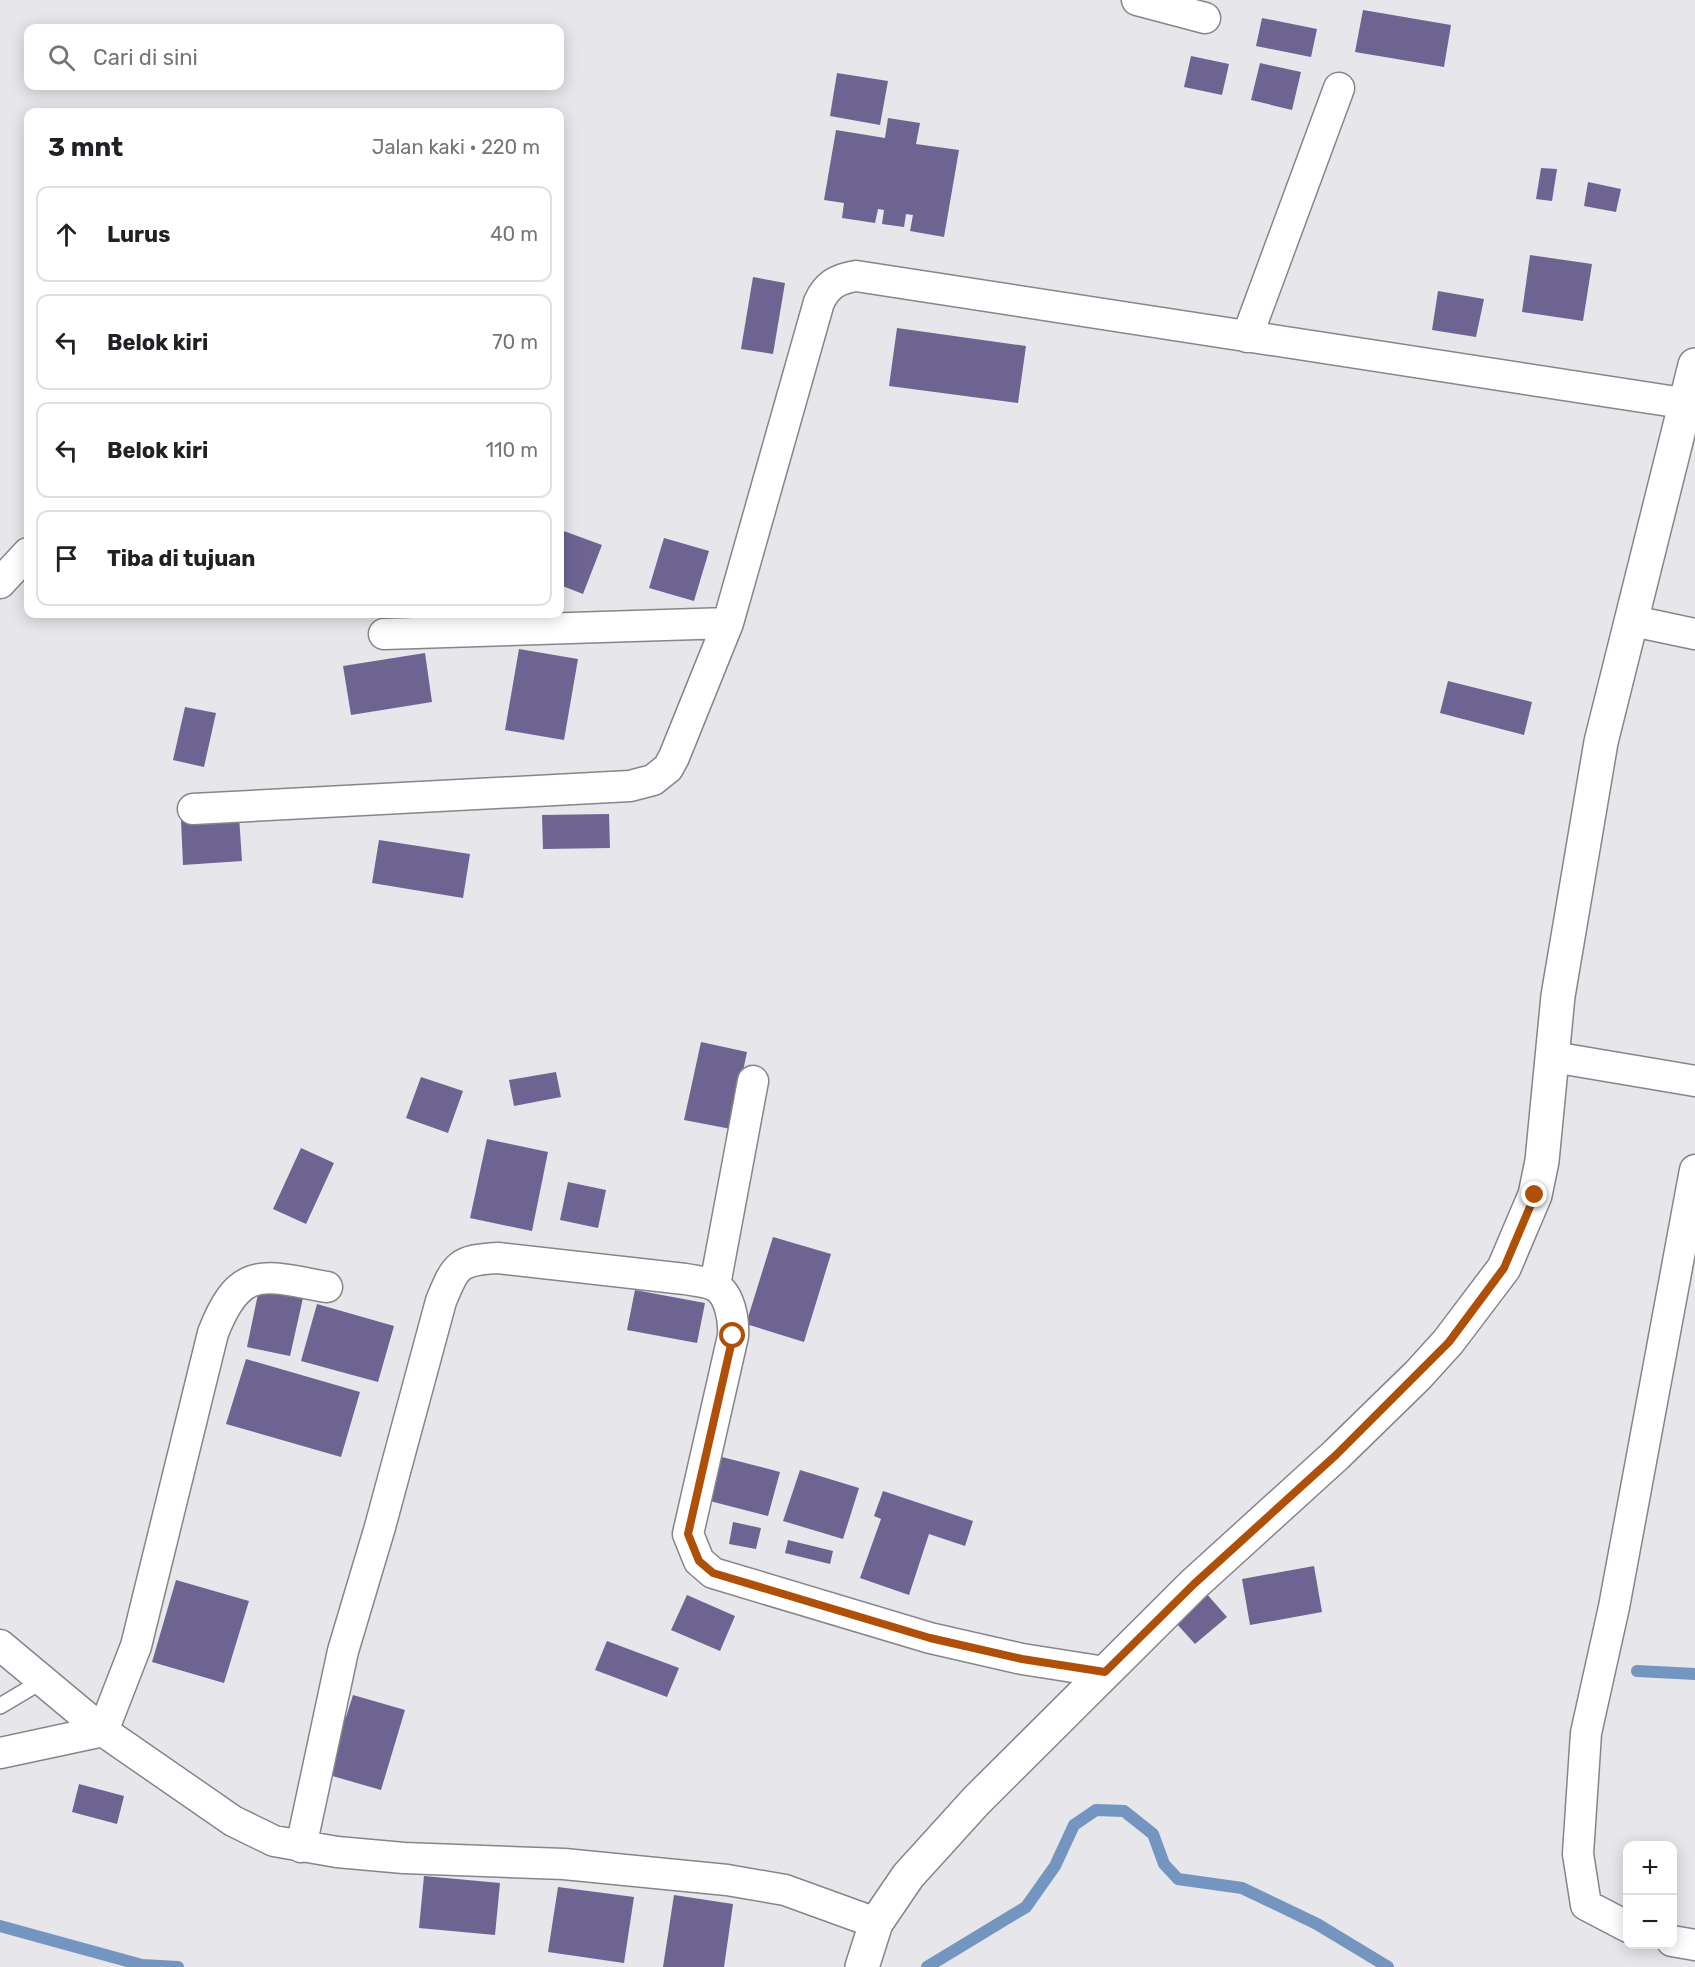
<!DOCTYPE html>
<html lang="id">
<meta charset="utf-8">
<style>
:root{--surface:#fff;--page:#f6f6f6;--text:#202124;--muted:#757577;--line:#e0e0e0}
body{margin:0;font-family:Rubik,sans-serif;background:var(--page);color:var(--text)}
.controls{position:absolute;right:18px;bottom:18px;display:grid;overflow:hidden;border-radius:12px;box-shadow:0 3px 15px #0003}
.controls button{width:54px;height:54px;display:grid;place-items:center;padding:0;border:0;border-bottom:2px solid var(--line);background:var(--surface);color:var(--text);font:30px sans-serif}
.stop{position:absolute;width:18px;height:18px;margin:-14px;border:4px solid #b04f08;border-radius:50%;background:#fff}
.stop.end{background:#b04f08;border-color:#fff;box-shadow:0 2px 6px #0008}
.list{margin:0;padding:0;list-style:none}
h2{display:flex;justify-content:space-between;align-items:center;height:78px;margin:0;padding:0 24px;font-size:26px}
h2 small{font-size:20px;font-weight:400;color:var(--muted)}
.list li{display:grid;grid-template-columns:39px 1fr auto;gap:18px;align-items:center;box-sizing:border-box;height:96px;margin:0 12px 12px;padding:0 12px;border:2px solid var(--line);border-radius:12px}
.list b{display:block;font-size:22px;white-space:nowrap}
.list em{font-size:20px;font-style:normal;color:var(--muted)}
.icon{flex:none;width:33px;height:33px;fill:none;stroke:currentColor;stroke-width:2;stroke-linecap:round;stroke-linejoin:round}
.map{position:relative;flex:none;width:1695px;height:1967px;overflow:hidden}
.search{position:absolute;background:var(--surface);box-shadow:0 3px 15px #0003;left:24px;top:24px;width:540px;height:66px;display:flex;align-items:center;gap:15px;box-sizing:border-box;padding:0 21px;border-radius:12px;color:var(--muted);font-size:22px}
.panel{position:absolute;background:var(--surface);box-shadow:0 3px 15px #0003;left:24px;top:108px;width:540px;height:510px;border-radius:12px}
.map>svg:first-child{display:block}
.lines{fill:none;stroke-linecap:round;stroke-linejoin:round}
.stream{stroke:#7495bf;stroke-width:12}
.building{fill:#6e6492}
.lane-casing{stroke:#85858a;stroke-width:18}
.street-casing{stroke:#85858a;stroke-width:33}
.secondary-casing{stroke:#85858a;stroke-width:36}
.lane{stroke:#fff;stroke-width:15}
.street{stroke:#fff;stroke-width:30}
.secondary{stroke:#fff;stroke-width:33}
.route{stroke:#b04f08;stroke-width:8}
</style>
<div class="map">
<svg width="1695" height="1967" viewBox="0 0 1695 1967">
<rect width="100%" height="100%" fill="#e6e6eb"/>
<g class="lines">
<!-- stream -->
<path class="stream" d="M1637 1671 1695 1674
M0 1926 142 1965 178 1967
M927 1967 1026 1907 1055 1866 1074 1825 1096 1810 1124 1811 1153 1834 1164 1864 1178 1879 1242 1888 1317 1924 1388 1967"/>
</g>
<!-- building -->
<path class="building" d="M1363 10 1451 25 1444 67 1355 52Z
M1262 18 1317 29 1311 57 1256 46Z
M1191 56 1229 64 1222 95 1184 87Z
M1260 63 1301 72 1292 110 1251 100Z
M837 73 888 81 880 125 830 116Z
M888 118 920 123 916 144 959 150 944 237 910 231 913 215 906 214 904 227 882 224 884 210 878 209 875 223 842 218 844 203 824 200 836 130 885 138Z
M1541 168 1557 169 1552 201 1536 199Z
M1588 182 1621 189 1616 212 1584 206Z
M1530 255 1592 264 1583 321 1522 312Z
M753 277 785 283 773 354 741 349Z
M1438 291 1484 299 1476 337 1432 330Z
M897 328 1026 346 1018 403 889 386Z
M561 530 602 545 583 594 560 585Z
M664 538 709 551 694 601 649 588Z
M519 649 578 659 564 740 505 730Z
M425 653 432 702 351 715 343 666Z
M1448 681 1532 702 1524 735 1440 713Z
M185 707 216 713 204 767 173 760Z
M609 814 610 848 543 849 542 815Z
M239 816 242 861 183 865 181 819Z
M379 840 470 854 463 898 372 883Z
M701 1042 747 1052 731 1129 684 1120Z
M556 1072 561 1097 514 1106 509 1080Z
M421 1077 463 1091 448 1133 406 1118Z
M487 1139 548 1152 532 1231 470 1218Z
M301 1148 334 1163 306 1224 273 1209Z
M568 1182 606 1190 598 1228 560 1220Z
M773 1237 831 1254 804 1342 746 1324Z
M259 1289 303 1298 290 1356 247 1347Z
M635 1290 705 1303 697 1343 627 1330Z
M317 1304 394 1326 378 1382 301 1361Z
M246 1359 360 1392 341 1457 226 1424Z
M718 1456 780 1472 768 1516 706 1500Z
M800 1470 859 1488 843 1539 783 1521Z
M883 1491 973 1521 965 1546 929 1534 909 1595 860 1578 881 1519 874 1516Z
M733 1522 761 1528 756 1549 729 1544Z
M788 1540 833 1551 830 1564 785 1553Z
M1314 1566 1322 1612 1250 1625 1242 1579Z
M176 1580 249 1601 224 1683 152 1662Z
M1198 1584 1227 1617 1195 1644 1166 1612Z
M687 1595 735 1616 720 1651 671 1630Z
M607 1641 679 1668 667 1697 595 1670Z
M353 1695 405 1710 381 1790 329 1775 332 1713 346 1717Z
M79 1784 124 1796 117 1824 72 1812Z
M424 1876 500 1883 495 1935 419 1928Z
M558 1887 634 1897 624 1963 548 1952Z
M674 1895 733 1904 724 1967H663Z"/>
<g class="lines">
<defs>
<path id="lane" d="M0 1706 42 1681"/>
<path id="street" d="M1137 0 1205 18
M1247 337 1339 88
M0 583 28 553
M1633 621 1695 634
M384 634 728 623
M193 809 630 786 653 780 668 768 674 757 728 623 819 302C827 285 837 279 856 276L1695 405
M1553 1057 1695 1081
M715 1285 753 1081
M0 1645 103 1731 233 1821 274 1841 337 1852 404 1858 564 1864 727 1880 785 1890 876 1923
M0 1753 103 1731 136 1646 213 1333C240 1263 264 1276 327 1287
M301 1847 343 1651 380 1527 441 1301C456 1265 458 1260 498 1258L685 1279C694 1281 705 1281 713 1285 730 1292 734 1320 733 1336L688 1534 699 1561 713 1573 930 1638 1022 1659 1105 1672
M1628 1927 1586 1905 1578 1854 1586 1733 1614 1607 1695 1170
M1672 1941 1695 1945"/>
<path id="secondary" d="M862 1967 876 1923 908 1876 976 1801 1194 1584 1336 1455 1418 1375 1448 1342 1504 1268 1535 1195 1542 1161 1558 996 1601 742 1695 365"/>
</defs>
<!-- lane casing -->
<use href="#lane" class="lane-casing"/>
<!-- street casing -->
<use href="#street" class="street-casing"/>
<!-- secondary casing -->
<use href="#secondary" class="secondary-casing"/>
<!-- lane -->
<use href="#lane" class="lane"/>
<!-- street -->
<use href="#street" class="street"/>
<!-- secondary -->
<use href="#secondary" class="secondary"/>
</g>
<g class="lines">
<!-- route -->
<path class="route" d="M733 1336 688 1534 699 1561 713 1573 930 1638 1022 1659 1105 1672 1194 1584 1336 1455 1449 1342 1504 1268 1535 1195"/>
</g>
</svg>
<div class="controls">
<button>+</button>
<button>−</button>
</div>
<div class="stop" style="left:733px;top:1336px"></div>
<div class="stop end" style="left:1535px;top:1195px"></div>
<div class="search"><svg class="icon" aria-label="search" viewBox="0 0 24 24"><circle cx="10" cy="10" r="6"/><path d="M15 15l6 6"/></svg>Cari di sini</div>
<section class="panel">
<h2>3 mnt<small>Jalan kaki · 220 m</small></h2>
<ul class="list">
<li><svg class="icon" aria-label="ahead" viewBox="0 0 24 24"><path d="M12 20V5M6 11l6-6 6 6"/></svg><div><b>Lurus</b></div><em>40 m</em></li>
<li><svg class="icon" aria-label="left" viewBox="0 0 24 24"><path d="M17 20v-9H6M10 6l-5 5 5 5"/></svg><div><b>Belok kiri</b></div><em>70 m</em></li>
<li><svg class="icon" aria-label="left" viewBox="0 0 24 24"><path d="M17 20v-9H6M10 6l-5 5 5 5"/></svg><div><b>Belok kiri</b></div><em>110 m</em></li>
<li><svg class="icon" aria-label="arrive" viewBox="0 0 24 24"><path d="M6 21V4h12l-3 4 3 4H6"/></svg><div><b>Tiba di tujuan</b></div></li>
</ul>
</section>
</div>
